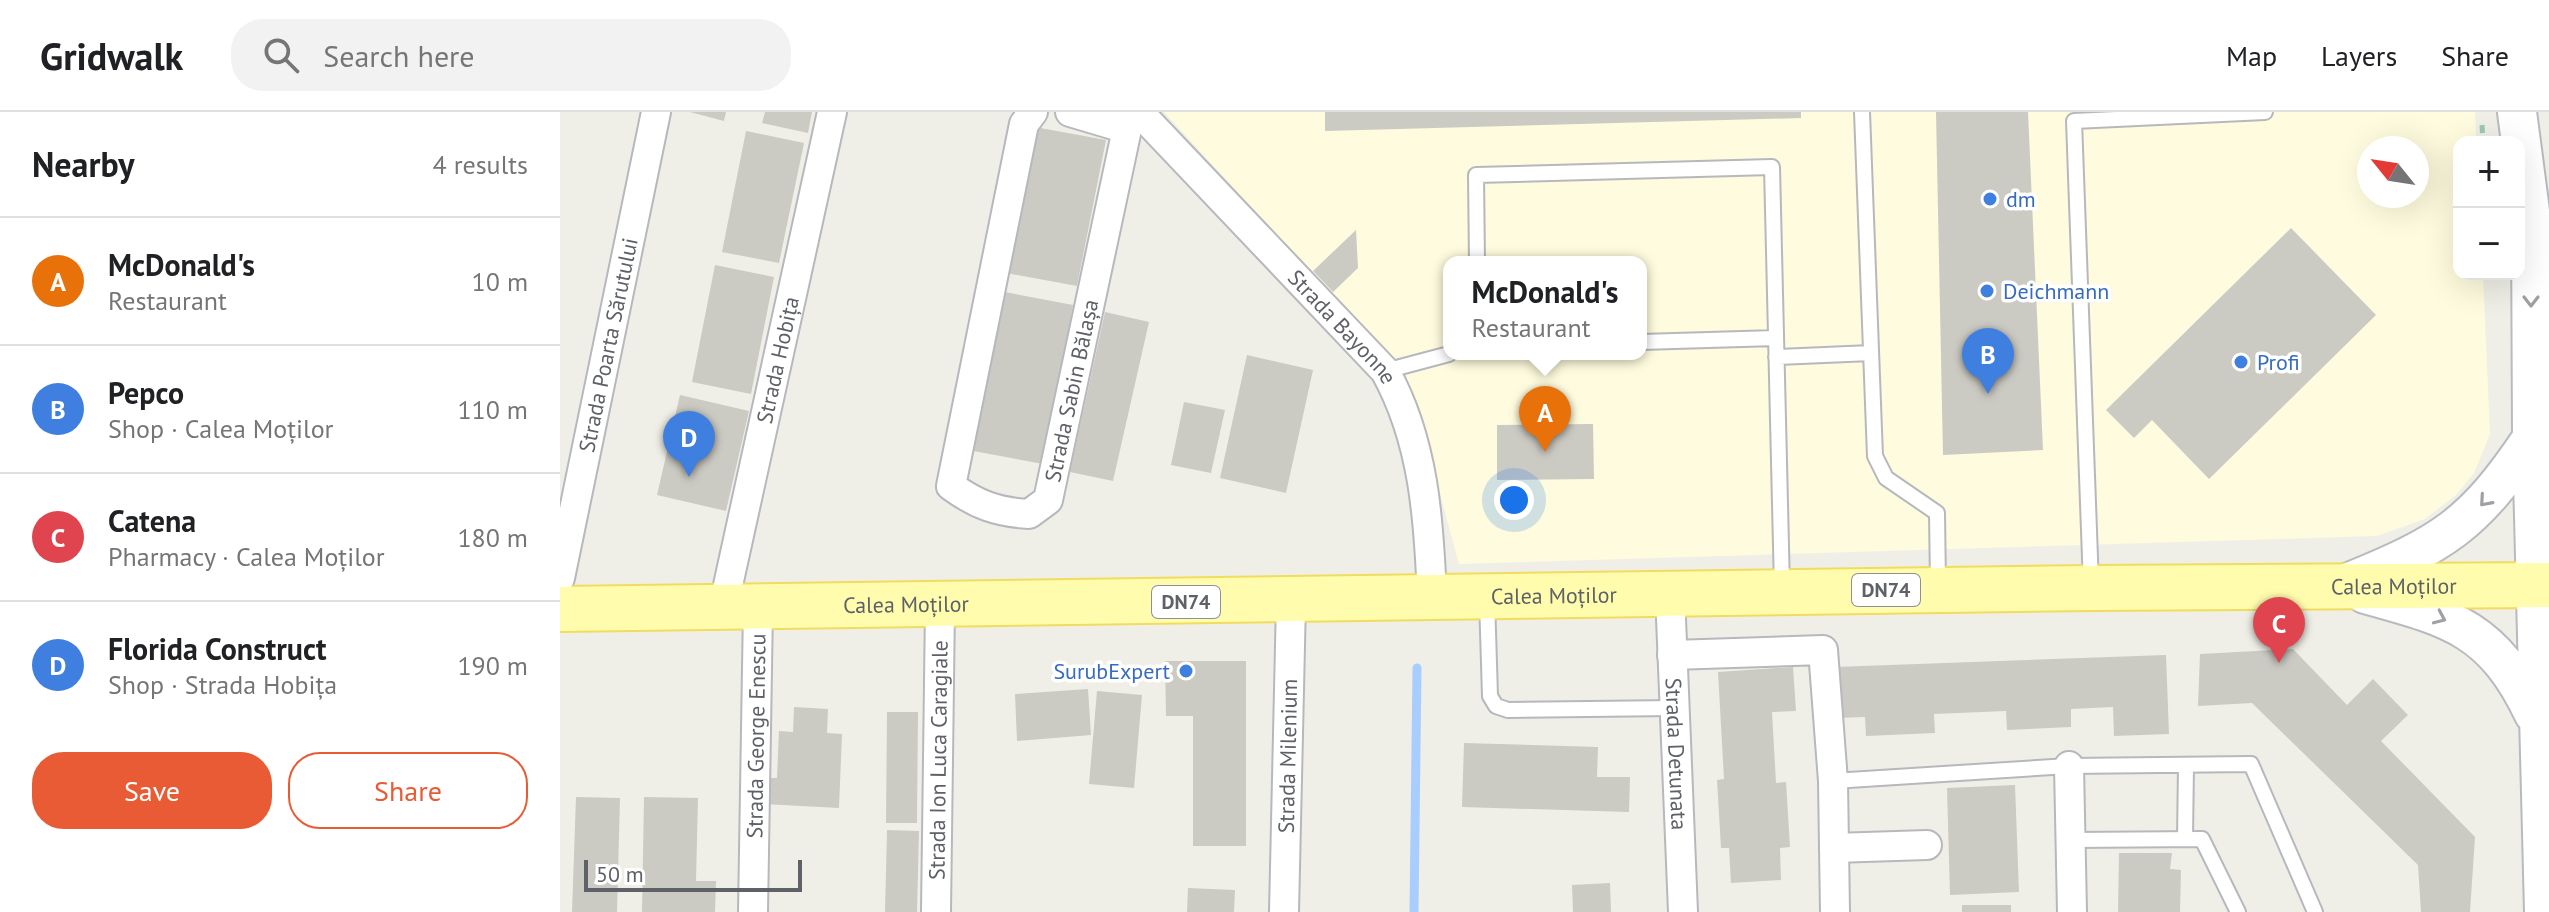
<!DOCTYPE html>
<meta charset="utf-8">
<style>
:root{--surface:#fff;--page:#f2f2f2;--text:#202124;--muted:#757577;--line:#e0e0e0;--accent:#e95b34}
body{margin:0;font-family:"PT Sans",sans-serif;background:var(--page);color:var(--text)}
.controls{position:absolute;right:24px;top:24px;display:grid;overflow:hidden;border-radius:16px;box-shadow:0 8px 32px #0002}
.controls button{width:72px;height:72px;display:grid;place-items:center;padding:0;border:0;border-bottom:2px solid var(--line);background:var(--surface);color:var(--text);font:40px sans-serif}
.compass{position:absolute;left:1797px;top:24px;width:72px;height:72px;border-radius:50%;background:var(--surface);box-shadow:0 8px 32px #0002;rotate:300deg}
.scale{position:absolute;left:24px;bottom:20px;width:218px;box-sizing:border-box;padding-left:8px;border:4px solid #5e6167;border-top:0;font-size:22px;line-height:28px;white-space:nowrap;color:#5e6167;-webkit-text-stroke:6px #fff;paint-order:stroke}
.you{position:absolute;left:954px;top:388px;width:28px;height:28px;margin:-20px;border:6px solid #fff;border-radius:50%;background:#1a73e8;box-shadow:0 0 0 12px #1a73e833}
.badge{display:grid;place-items:center;width:52px;height:52px;border-radius:50%;background:var(--accent);color:#fff;font-size:26px;font-weight:700}
.pin{position:absolute;translate:-50% -66px;filter:drop-shadow(0 2px 4px #0008)}
.pin::after{content:'';position:absolute;top:42px;width:28px;height:24px;background:inherit;clip-path:polygon(0 0,100% 0,50% 100%)}
.popup{position:absolute;left:883px;top:144px;width:204px;height:104px;box-sizing:border-box;display:grid;place-content:center;border-radius:16px;background:var(--surface);filter:drop-shadow(0 2px 6px #0005);font-size:26px;white-space:nowrap;color:var(--muted)}
.popup b{font-size:30px;color:var(--text)}
.popup::after{content:'';position:absolute;left:50%;top:100%;margin-left:-16px;border:16px solid transparent;border-top-color:var(--surface)}
.list{margin:0;padding:0;list-style:none}
h2{display:flex;justify-content:space-between;align-items:center;height:104px;margin:0;padding:0 32px;font-size:34px}
h2 small{font-size:26px;font-weight:400;color:var(--muted)}
.list li{display:grid;grid-template-columns:52px 1fr auto;gap:24px;align-items:center;box-sizing:border-box;height:128px;padding:0 32px;border-top:2px solid var(--line)}
.list b{display:block;font-size:30px;white-space:nowrap}
.list p{margin:0;font-size:26px;white-space:nowrap;color:var(--muted)}
.list em{font-size:26px;font-style:normal;color:var(--muted)}
.actions{display:flex;gap:16px;padding:24px 32px}
.actions a{flex:1;padding:18px 0;border:2px solid var(--accent);border-radius:32px;text-align:center;font-size:28px;color:var(--accent)}
.actions .main{background:var(--accent);color:#fff}
.icon{flex:none;width:44px;height:44px;fill:none;stroke:currentColor;stroke-width:2;stroke-linecap:round;stroke-linejoin:round}
.map{position:relative;flex:none;width:1989px;height:800px;overflow:hidden}
header{display:flex;align-items:center;gap:48px;box-sizing:border-box;height:112px;padding:0 40px;background:var(--surface);border-bottom:2px solid var(--line)}
header strong{font-size:38px}
nav{display:flex;gap:44px;margin-inline-start:auto;font-size:28px}
.search{width:560px;height:72px;background:var(--page);display:flex;align-items:center;gap:20px;box-sizing:border-box;padding:0 28px;border-radius:32px;color:var(--muted);font-size:30px}
main{display:flex}
aside{flex:1;background:var(--surface)}
.map>svg:first-child{display:block}
.commercial{fill:#fefbde;fill-rule:evenodd}
.lines{fill:none;stroke-linecap:round;stroke-linejoin:round}
.stream{stroke:#a8cdff;stroke-width:9}
.building{fill:#cbcac3}
.service-casing{stroke:#b7b8bd;stroke-width:18}
.minor-casing{stroke:#b7b8bd;stroke-width:32}
.secondary-casing{stroke:#b8bac0;stroke-width:42}
.primary-casing{stroke:#f1dc5f;stroke-width:48}
.path{stroke:#9dc8af;stroke-width:5;stroke-dasharray:8 4;stroke-linecap:butt}
.service{stroke:#fff;stroke-width:14}
.minor{stroke:#fff;stroke-width:28}
.secondary{stroke:#fff;stroke-width:38}
.primary{stroke:#fffdad;stroke-width:44}
.oneway{stroke:#9ea0a4}
.shop-dot{fill:#3f7fe0;stroke:#fff;stroke-width:3}
.labels{text-anchor:middle;stroke-width:7;stroke-linejoin:round;paint-order:stroke}
.shield{fill:#fff;stroke:#8e9095;stroke-width:2}
.shield-label{font-size:20px;font-weight:bold;fill:#5e6167}
.shop-label{font-size:22px;fill:#366cbe;stroke:#fff;text-anchor:start}
.street-label{font-size:22px;fill:#5e6167;stroke:#fff}
</style>
<header>
<strong>Gridwalk</strong>
<div class="search"><svg class="icon" aria-label="search" viewBox="0 0 24 24"><circle cx="10" cy="10" r="6"/><path d="M15 15l6 6"/></svg>Search here</div>
<nav><a>Map</a><a>Layers</a><a>Share</a></nav>
</header>
<main>
<aside>
<h2>Nearby<small>4 results</small></h2>
<ul class="list">
<li><span class="badge" style="background:#e8710a">A</span><div><b>McDonald's</b><p>Restaurant</p></div><em>10 m</em></li>
<li><span class="badge" style="background:#3f7fe0">B</span><div><b>Pepco</b><p>Shop · Calea Moților</p></div><em>110 m</em></li>
<li><span class="badge" style="background:#e0444e">C</span><div><b>Catena</b><p>Pharmacy · Calea Moților</p></div><em>180 m</em></li>
<li><span class="badge" style="background:#3f7fe0">D</span><div><b>Florida Construct</b><p>Shop · Strada Hobița</p></div><em>190 m</em></li>
</ul>
<div class="actions"><a class="main">Save</a><a>Share</a></div>
</aside>
<div class="map">
<svg width="1989" height="800" viewBox="0 0 1989 800">
<rect width="100%" height="100%" fill="#f0efe7"/>
<!-- commercial -->
<path class="commercial" d="M604 0H1915L1916 30H1899V162H1923L1930 322 1914 361 1896 383 1865 407 1817 424 899 452 853 283 825 241ZM1809 36H1857V84H1809ZM889 150H1081V242H889Z"/>
<g class="lines">
<!-- stream -->
<path class="stream" d="M854 800 857 556"/>
</g>
<!-- building -->
<path class="building" d="M130 0H166L164 9Z
M205 0H252L248 21 202 11Z
M765 0H1241V6L765 19Z
M1376 0H1468L1483 338 1383 343Z
M475 15 546 28 517 174 446 161Z
M186 19 244 31 219 151 162 140Z
M1731 116 1816 203 1649 367 1592 308 1574 326 1546 298Z
M796 118 798 156 773 180 753 159Z
M155 153 214 165 191 282 132 270Z
M439 179 513 193 483 352 408 338Z
M545 200 589 210 553 369 510 360Z
M687 243 753 258 726 381 660 366Z
M120 283 189 299 166 399 97 383Z
M624 290 665 298 651 361 611 353Z
M1033 312 1034 367 937 368V313Z
M1733 537 1787 593 1813 567 1848 603 1821 629 1915 725 1910 800H1861L1858 753 1692 591 1638 594 1640 542Z
M1606 543 1609 622 1554 624 1553 595 1511 597V615L1447 618 1446 599 1374 602 1375 621 1306 624 1305 605 1277 606 1275 555Z
M605 549H686V734H633V604H606Z
M1233 555 1236 599 1212 600 1216 671 1226 670 1230 735 1220 736 1221 768 1171 771 1169 736H1161L1157 668 1164 667 1158 560Z
M528 577 531 623 457 629 455 582Z
M537 579 582 583 574 676 529 672Z
M234 595 268 597 267 621 282 622 279 696 204 692 205 666H217L219 619 233 620Z
M327 600H358L357 711H326Z
M904 631 1038 635 1037 665H1070L1069 700 902 695Z
M1455 673 1459 780 1390 783 1387 676Z
M16 685 60 686 57 800H12Z
M84 685 138 686 136 769H156L155 800H82Z
M327 718 359 719 357 800H325Z
M1559 741H1612L1610 757 1621 758 1620 800H1558Z
M1050 771 1051 800H1013L1012 773Z
M628 776 675 778 674 800H627Z
M1402 793H1451V800H1402Z"/>
<g class="lines">
<defs>
<path id="service" d="M1302 0 1315 344 1326 366 1377 401 1378 473
M917 150 916 63 1212 55 1222 476
M1081 230 1216 226
M1216 245 1311 241
M825 259 889 242
M1531 473 1514 9 1705 0
M927 487 930 584 936 594 948 598 1114 596
M1273 669 1509 654 1691 652 1755 800
M1625 727 1626 653
M1511 728 1642 727 1678 800"/>
<g id="minor">
<path id="s1" d="M473 0 464 12 391 374C417 393 437 400 469 402L488 388 567 17 574 0"/>
<path d="M510 0 567 17"/>
<path id="s2" d="M579 0 825 259C864 329 869 408 872 487"/>
<path id="s3" d="M0 466 96 0"/>
<path id="s4" d="M1110 482 1123 800"/>
<path id="s5" d="M163 496 272 0"/>
<path d="M1112 543 1263 538 1273 669 1275 800"/>
<path d="M1509 654 1512 800"/>
<path d="M1274 736 1367 733"/>
<path id="s6" d="M193 800 198 496"/>
<path id="s7" d="M376 800 380 494"/>
<path id="s8" d="M724 800 731 489"/>
</g>
<path id="secondary" d="M1957 0 1971 107 1972 326 1984 800
M1787 471C1883 432 1913 414 1972 326
M1805 482C1892 506 1933 516 1974 602"/>
<g id="primary">
<path id="s9" d="M0 497 1531 476 1989 473"/>
</g>
</defs>
<!-- service casing -->
<use href="#service" class="service-casing"/>
<!-- minor casing -->
<use href="#minor" class="minor-casing"/>
<!-- secondary casing -->
<use href="#secondary" class="secondary-casing"/>
<!-- primary casing -->
<use href="#primary" class="primary-casing"/>
<!-- path -->
<path class="path" d="M1922 13 1923 30"/>
<!-- service -->
<use href="#service" class="service"/>
<!-- minor -->
<use href="#minor" class="minor"/>
<!-- secondary -->
<use href="#secondary" class="secondary"/>
<!-- primary -->
<use href="#primary" class="primary"/>
</g>
<!-- one-way arrows -->
<defs><path id="oneway-chevron" d="M-2-3.5L2.5 0L-2 3.5" fill="none" stroke-width="1.6" stroke-linecap="round" stroke-linejoin="round" transform="scale(2)"/></defs>
<g class="oneway">
<use href="#oneway-chevron" transform="translate(1971 189) rotate(90)"/>
<use href="#oneway-chevron" transform="translate(1925 389) rotate(131)"/>
<use href="#oneway-chevron" transform="translate(1880 506) rotate(24)"/>
</g>
<!-- markers -->
<g class="shop-dot">
<circle cx="1430" cy="87" r="8"/>
<circle cx="1427" cy="179" r="8"/>
<circle cx="1681" cy="250" r="8"/>
<circle cx="626" cy="559" r="8"/>
</g>
<g class="labels">
<!-- shield labels -->
<g class="shield">
<rect x="1292" y="462" width="68" height="32" rx="6"/>
<rect x="592" y="474" width="68" height="32" rx="6"/>
</g>
<g class="shield-label">
<text x="1326" y="485">DN74</text>
<text x="626" y="497">DN74</text>
</g>
<!-- shop labels -->
<g class="shop-label">
<text x="1446" y="95">dm</text>
<text x="1443" y="187">Deichmann</text>
<text x="1697" y="258">Profi</text>
<text x="610" y="567" text-anchor="end">SurubExpert</text>
</g>
<!-- street labels -->
<g class="street-label">
<text dy="8" stroke="none"><textPath href="#s2" startOffset="296">Strada Bayonne</textPath></text>
<text dy="8" stroke="none"><textPath href="#s3" startOffset="238">Strada Poarta Sărutului</textPath></text>
<text dy="8" stroke="none"><textPath href="#s5" startOffset="254">Strada Hobița</textPath></text>
<text dy="8" stroke="none"><textPath href="#s1" startOffset="604">Strada Sabin Bălașa</textPath></text>
<text dy="8" stroke="none"><textPath href="#s9" startOffset="1834">Calea Moților</textPath></text>
<text dy="8" stroke="none"><textPath href="#s9" startOffset="994">Calea Moților</textPath></text>
<text dy="8" stroke="none"><textPath href="#s9" startOffset="346">Calea Moților</textPath></text>
<text dy="8" stroke="none"><textPath href="#s6" startOffset="176">Strada George Enescu</textPath></text>
<text dy="8" stroke="none"><textPath href="#s4" startOffset="160">Strada Detunata</textPath></text>
<text dy="8" stroke="none"><textPath href="#s8" startOffset="156">Strada Milenium</textPath></text>
<text dy="8" stroke="none"><textPath href="#s7" startOffset="152">Strada Ion Luca Caragiale</textPath></text>
</g>
</g>
</svg>
<div class="controls">
<button>+</button>
<button>−</button>
</div>
<svg class="compass" viewBox="-18 -18 36 36"><path d="M0-13l5 13h-10z" fill="#e53935"/><path d="M0 13l5-13h-10z" fill="#757577"/></svg>
<div class="scale">50 m</div>
<div class="you"></div>
<div class="pin badge" style="left:985px;top:340px;background:#e8710a">A</div>
<div class="popup"><b>McDonald's</b>Restaurant</div>
<div class="pin badge" style="left:1428px;top:282px;background:#3f7fe0">B</div>
<div class="pin badge" style="left:1719px;top:551px;background:#e0444e">C</div>
<div class="pin badge" style="left:129px;top:365px;background:#3f7fe0">D</div>
</div>
</main>
